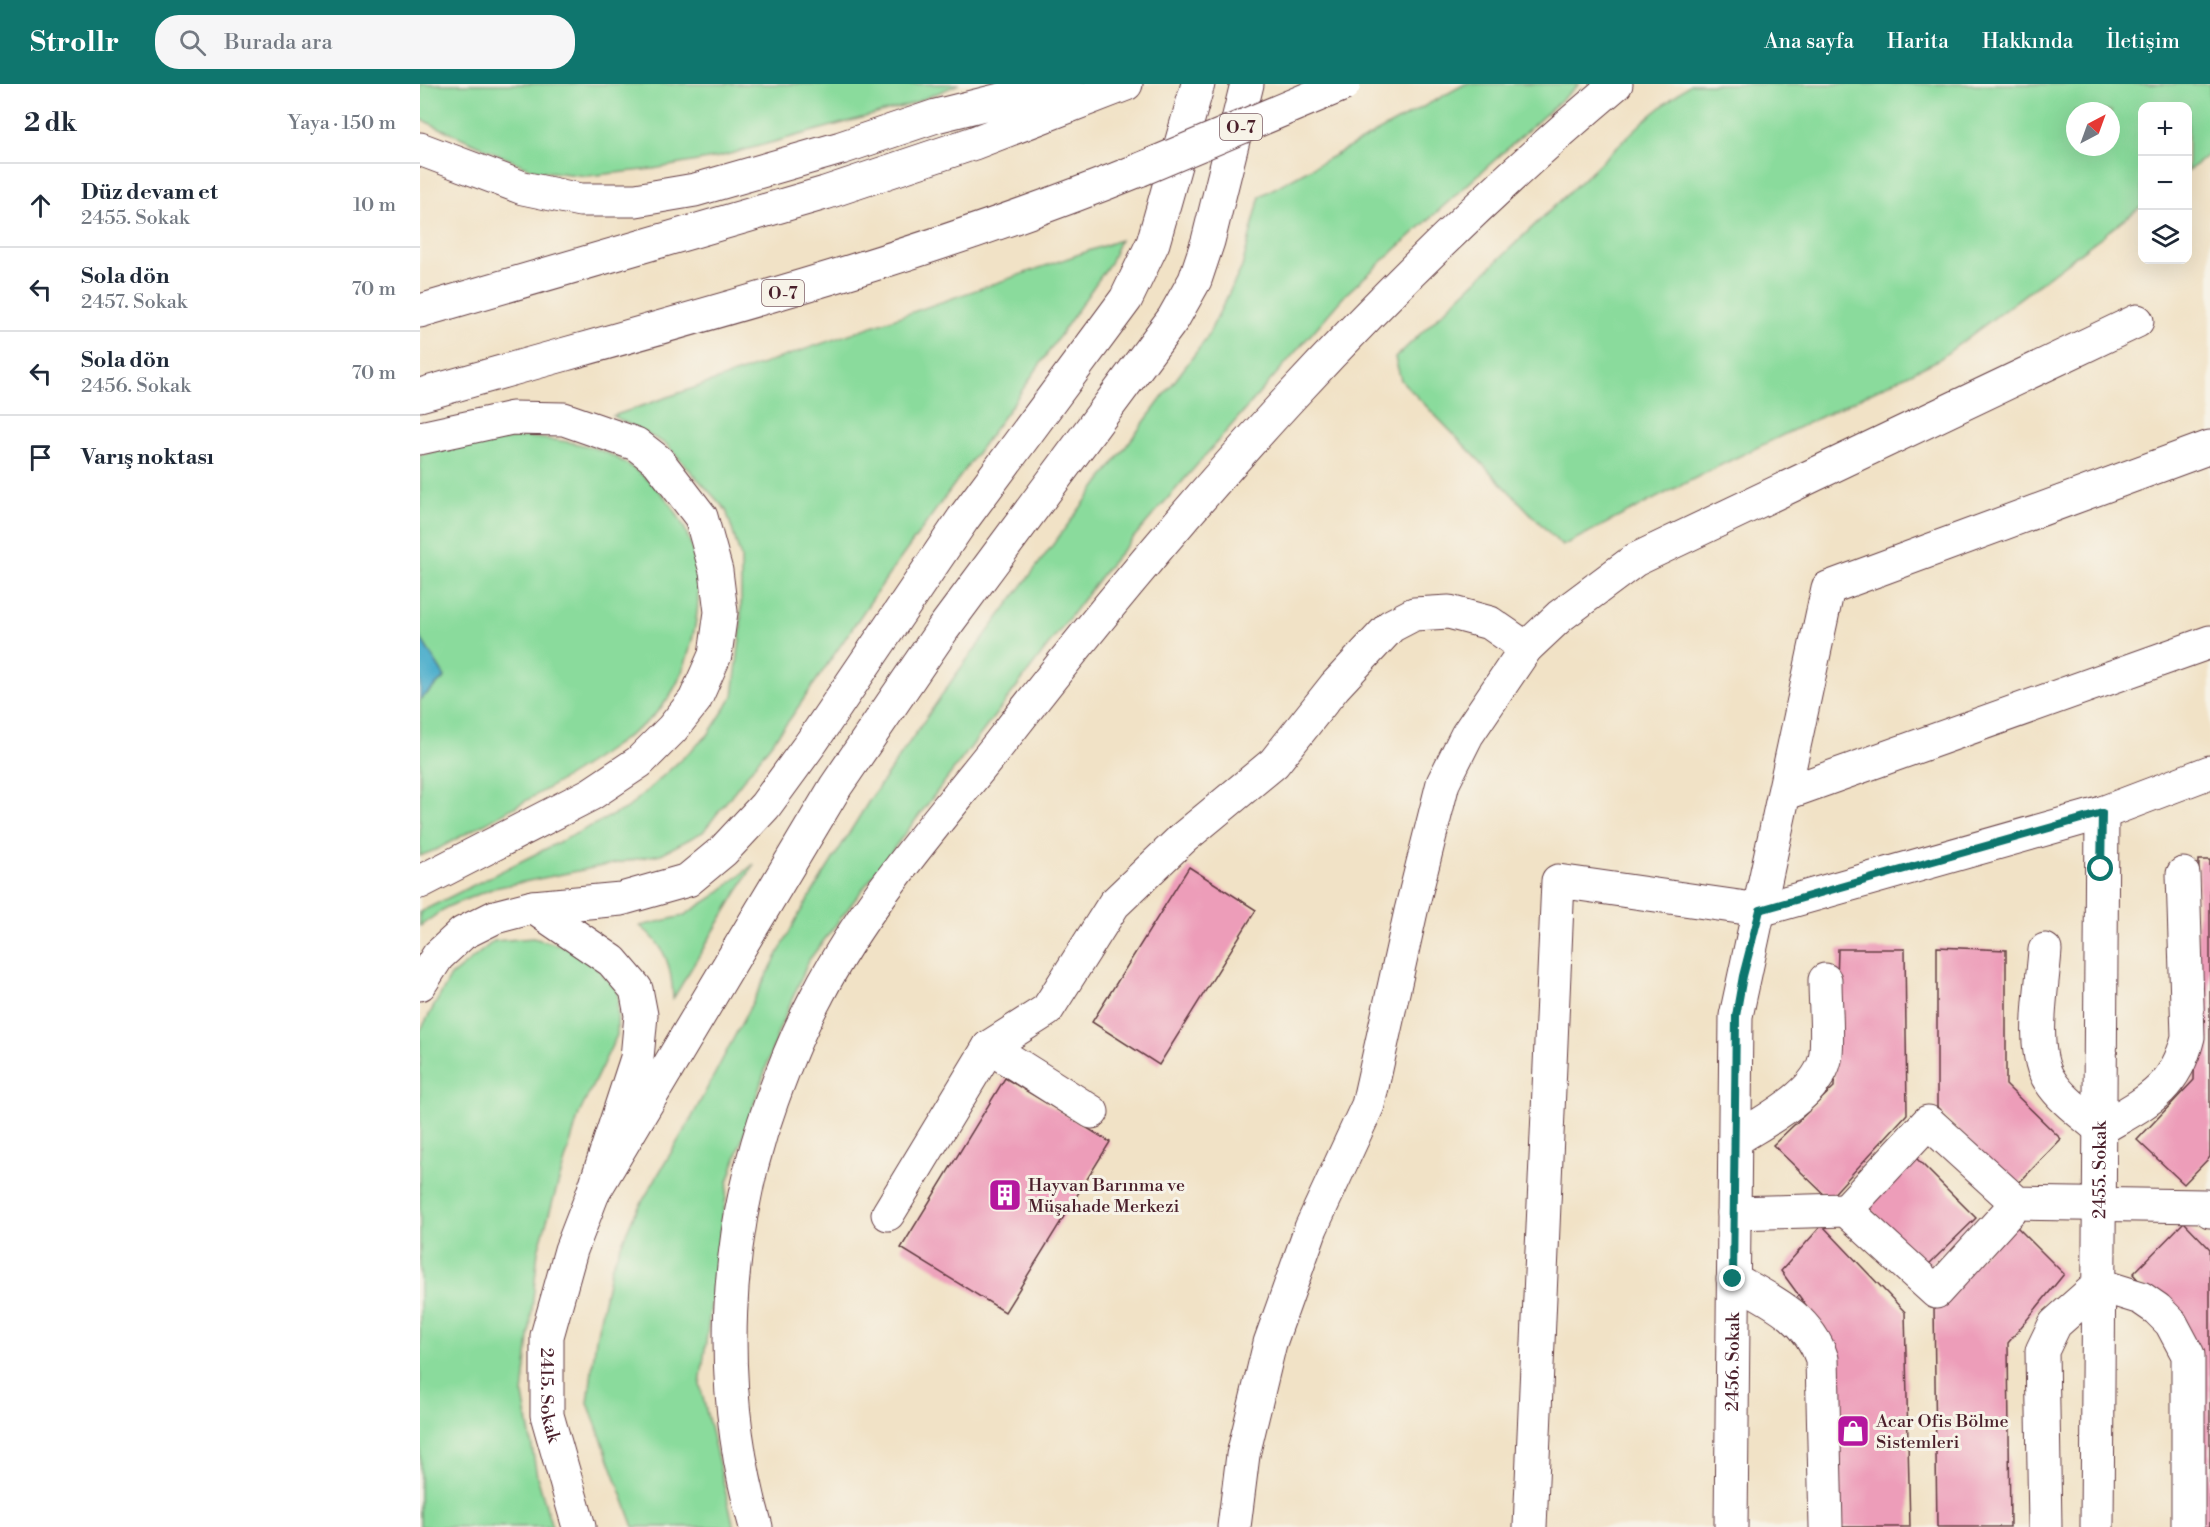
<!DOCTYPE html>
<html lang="tr">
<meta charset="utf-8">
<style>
:root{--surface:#fff;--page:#f6f6f7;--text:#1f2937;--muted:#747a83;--line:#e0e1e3;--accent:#0f766e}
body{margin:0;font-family:"Libre Bodoni",serif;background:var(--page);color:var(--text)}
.controls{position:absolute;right:18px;top:18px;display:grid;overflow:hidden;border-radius:12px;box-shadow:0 6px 24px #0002}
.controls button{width:54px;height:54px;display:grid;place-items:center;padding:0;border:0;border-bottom:2px solid var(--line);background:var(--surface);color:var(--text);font:30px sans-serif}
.compass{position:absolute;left:1646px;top:18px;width:54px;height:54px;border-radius:50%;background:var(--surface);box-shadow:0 6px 24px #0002;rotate:41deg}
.stop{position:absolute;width:18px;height:18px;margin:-14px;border:4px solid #0f766e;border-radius:50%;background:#fff}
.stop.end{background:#0f766e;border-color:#fff;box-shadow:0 2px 6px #0008}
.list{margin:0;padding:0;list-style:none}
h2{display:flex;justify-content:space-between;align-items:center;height:78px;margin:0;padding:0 24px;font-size:26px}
h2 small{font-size:20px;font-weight:400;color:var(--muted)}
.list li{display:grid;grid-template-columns:39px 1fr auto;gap:18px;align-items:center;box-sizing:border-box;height:84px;padding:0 24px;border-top:2px solid var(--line)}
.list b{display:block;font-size:22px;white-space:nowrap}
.list p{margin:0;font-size:20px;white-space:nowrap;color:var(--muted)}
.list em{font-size:20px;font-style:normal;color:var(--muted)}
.icon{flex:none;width:33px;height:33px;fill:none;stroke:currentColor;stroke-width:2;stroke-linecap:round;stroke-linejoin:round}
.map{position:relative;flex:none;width:1790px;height:1443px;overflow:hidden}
header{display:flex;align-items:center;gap:36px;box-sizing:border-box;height:84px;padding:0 30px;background:var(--accent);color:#fff}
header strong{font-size:28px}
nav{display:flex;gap:33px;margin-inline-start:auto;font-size:21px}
.search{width:420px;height:54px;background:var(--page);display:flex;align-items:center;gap:15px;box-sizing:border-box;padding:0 21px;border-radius:24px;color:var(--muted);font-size:22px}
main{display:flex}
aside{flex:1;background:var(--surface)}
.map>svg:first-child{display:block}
.green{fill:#8adb9c;stroke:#6a7d64;stroke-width:1.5;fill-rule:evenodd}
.water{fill:#4dafcc;stroke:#4c677c;stroke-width:1.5}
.building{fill:#ed9db9}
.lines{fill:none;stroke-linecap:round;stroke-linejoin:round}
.minor-casing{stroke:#633c42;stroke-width:35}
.major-casing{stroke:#633c42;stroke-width:35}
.highway-casing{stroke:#633c42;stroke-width:35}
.minor{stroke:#fff;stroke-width:33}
.major{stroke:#fff;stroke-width:33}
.highway{stroke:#fff;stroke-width:33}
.highway-bridge-casing{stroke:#633c42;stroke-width:35;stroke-linecap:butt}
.highway-bridge{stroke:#fff;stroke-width:33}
.route{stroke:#0f766e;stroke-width:8}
.labels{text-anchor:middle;stroke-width:6;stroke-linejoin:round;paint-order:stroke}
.shield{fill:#f7f3e8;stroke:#7e5f64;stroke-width:1.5}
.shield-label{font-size:16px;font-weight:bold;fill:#4a1f2b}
.street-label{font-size:18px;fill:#4a1f2b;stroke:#f7f3e8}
.poi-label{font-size:18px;fill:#4a1f2b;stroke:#f7f3e8;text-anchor:start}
</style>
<header>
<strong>Strollr</strong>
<div class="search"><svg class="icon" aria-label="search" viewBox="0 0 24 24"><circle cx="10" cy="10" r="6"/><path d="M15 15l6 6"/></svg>Burada ara</div>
<nav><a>Ana sayfa</a><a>Harita</a><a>Hakkında</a><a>İletişim</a></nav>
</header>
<main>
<aside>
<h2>2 dk<small>Yaya · 150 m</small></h2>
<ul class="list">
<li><svg class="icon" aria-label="ahead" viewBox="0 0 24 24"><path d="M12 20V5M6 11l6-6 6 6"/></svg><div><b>Düz devam et</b><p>2455. Sokak</p></div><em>10 m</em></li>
<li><svg class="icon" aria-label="left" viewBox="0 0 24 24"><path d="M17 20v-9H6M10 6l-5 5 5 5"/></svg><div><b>Sola dön</b><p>2457. Sokak</p></div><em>70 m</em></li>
<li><svg class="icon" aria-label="left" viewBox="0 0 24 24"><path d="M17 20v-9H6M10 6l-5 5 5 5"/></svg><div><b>Sola dön</b><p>2456. Sokak</p></div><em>70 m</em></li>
<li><svg class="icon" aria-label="arrive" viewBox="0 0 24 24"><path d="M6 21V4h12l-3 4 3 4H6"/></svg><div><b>Varış noktası</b></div></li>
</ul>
</aside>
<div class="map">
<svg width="1790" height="1443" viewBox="0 0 1790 1443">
<rect width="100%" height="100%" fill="#f7f3e8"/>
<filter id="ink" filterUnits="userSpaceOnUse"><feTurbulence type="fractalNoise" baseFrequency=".0167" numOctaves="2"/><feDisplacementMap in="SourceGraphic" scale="12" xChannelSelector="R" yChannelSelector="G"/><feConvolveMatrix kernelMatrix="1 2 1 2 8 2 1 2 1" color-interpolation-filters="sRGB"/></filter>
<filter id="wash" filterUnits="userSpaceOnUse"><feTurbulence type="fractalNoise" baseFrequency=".008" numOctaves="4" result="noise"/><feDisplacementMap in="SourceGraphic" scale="24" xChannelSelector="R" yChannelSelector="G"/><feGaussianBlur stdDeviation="1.35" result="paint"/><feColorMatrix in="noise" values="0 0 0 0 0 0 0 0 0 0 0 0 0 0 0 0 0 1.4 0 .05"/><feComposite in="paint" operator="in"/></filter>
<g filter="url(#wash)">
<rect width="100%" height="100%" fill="#f1e2c6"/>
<!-- green -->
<path class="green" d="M0 0H539L489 21 299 73 233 85 167 92 113 86 0 35Z
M1045 0H1159L926 210 687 484 389 876 358 948 308 1098 280 1301 314 1443H214L168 1319 176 1254 191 1184 213 1133 271 1035 379 830 449 717 535 592 786 255 822 183 840 112Z
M1270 0H1790V69L1768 87V22H1722V122L1518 276 1301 381 1142 462 981 296 975 274 1225 36ZM1655 27H1691V63H1655Z
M700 156 690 179 594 318 470 489 370 635 283 748 241 770 74 804 27 823 0 842V828L209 723 288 651 313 612 321 546V474L306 426 246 360 193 332Z
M105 353C135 356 170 358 197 374 261 410 288 471 275 542 270 569 261 599 243 621 231 637 211 650 194 662 139 701 77 732 18 765L0 772V616L25 593 0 553V371L33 362Z
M334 780 253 915C252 884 246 861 220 842L263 832 293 813Z
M113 854 162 867 198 907 197 951 159 1030 118 1167 103 1311 117 1392 132 1443H0V947L31 892 74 857Z"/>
<!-- water -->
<path class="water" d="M0 553 25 593 0 616Z"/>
<g id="blocks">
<!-- building -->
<path class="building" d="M1779 776H1790V1073L1764 1100 1717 1056 1774 996Z
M769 783 836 826 739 981 672 938Z
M1517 863 1586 866V1001L1641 1055 1594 1104 1517 1023Z
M1418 865H1485L1487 1030 1409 1115 1353 1061 1414 1003Z
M585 994 690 1058 585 1228 481 1164Z
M1495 1073 1556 1134 1507 1182 1447 1122Z
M1764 1138 1790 1165V1443H1780V1266L1713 1190Z
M1593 1139 1644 1190 1588 1259 1590 1443H1517L1514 1222Z
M1402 1141 1485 1228 1490 1443H1417L1415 1261 1361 1187Z"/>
</g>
</g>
<g filter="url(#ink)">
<use href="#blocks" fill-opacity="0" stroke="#633c42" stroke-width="1.5"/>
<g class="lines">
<defs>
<g id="minor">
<path d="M1364 710 1790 558"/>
<path d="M1625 866C1623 901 1609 967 1630 997 1642 1016 1663 1030 1680 1045 1724 1019 1755 1007 1768 953L1763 790"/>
<path d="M569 963 672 1028"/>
<path d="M1315 1056C1344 1037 1402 1009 1406 970 1408 946 1405 920 1405 896"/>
<path d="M1426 1126 1508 1038 1597 1119 1785 1122 1790 1127"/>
<path d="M1314 1129 1426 1126 1516 1208 1597 1119"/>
<path d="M468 1130 569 963 627 926 694 820 762 755 854 679 915 602 971 542 994 530 1029 528 1070 539 1106 564"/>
<path d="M1313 1195C1350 1216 1388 1232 1402 1275L1406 1443"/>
<path d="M814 1443 823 1371 850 1259 891 1144 948 1021 991 827 1023 699 1047 651 1106 564 1140 532 1215 476 1717 237"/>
<path d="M1110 1443 1138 797 1340 826 1682 729 1790 688"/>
<path id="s1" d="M1311 1443 1316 932 1408 504 1790 363"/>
<path d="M1625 1443 1622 1267 1635 1240 1679 1201 1721 1214 1737 1225 1751 1239 1768 1271V1443"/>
<path id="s2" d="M1677 1443 1682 729"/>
</g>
<g id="major">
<path id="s3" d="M113 823 192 877 216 905 221 931 217 974 173 1109 151 1166 127 1252V1331L159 1443"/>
<path d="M0 900 18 872 43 849 75 833 113 823 201 815 268 796 303 767 345 722 391 659 543 435 706 215 733 159 778 0"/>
<path d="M173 1109 416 702 523 545 753 235 775 196 788 157 827 0"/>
</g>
<path id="highway" d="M0 65 103 104 160 116H216L275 106 421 64 516 32 592 13 654 14
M0 227 405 109 554 59 706 0
M0 311C241 242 485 181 719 86
M0 354 92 334 144 335 216 360 238 377 281 433 296 487 301 528 295 571 275 616 252 645 219 678 171 710 0 798
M336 1443C296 1305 303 1150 352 1016 365 980 380 943 398 910 445 819 517 739 580 659 765 420 965 195 1196 0"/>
</defs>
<!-- minor casing -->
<use href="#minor" class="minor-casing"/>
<!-- major casing -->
<use href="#major" class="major-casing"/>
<!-- highway casing -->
<use href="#highway" class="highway-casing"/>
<!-- minor -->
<use href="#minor" class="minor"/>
<!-- major -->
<use href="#major" class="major"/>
<!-- highway -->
<use href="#highway" class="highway"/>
<defs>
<path id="highway-bridge" d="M719 86 924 0"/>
</defs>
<!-- highway-bridge casing -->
<use href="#highway-bridge" class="highway-bridge-casing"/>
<!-- highway-bridge -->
<use href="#highway-bridge" class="highway-bridge"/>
</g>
</g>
<g class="lines" filter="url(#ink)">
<!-- route -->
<path class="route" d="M1313 1195 1316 932 1323 892 1340 826 1682 729 1681 785"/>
</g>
<!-- icons -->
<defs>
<symbol id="building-square" viewBox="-11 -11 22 22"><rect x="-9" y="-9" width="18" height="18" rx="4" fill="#b5179e" stroke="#f7f3e8"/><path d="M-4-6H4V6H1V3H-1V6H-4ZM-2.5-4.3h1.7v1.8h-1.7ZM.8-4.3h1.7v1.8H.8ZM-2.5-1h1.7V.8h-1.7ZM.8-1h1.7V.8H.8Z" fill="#fff"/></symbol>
<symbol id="shop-square" viewBox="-11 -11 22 22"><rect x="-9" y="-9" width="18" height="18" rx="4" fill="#b5179e" stroke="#f7f3e8"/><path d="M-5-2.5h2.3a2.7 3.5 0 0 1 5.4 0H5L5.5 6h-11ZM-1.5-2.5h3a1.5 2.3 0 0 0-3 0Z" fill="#fff"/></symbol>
</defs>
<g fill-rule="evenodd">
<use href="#building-square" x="566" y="1092" width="38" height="38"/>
<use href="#shop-square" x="1414" y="1328" width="38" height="38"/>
</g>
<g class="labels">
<!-- shield labels -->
<g class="shield">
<rect x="800" y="30" width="42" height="26" rx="4.5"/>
<rect x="342" y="196" width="42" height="26" rx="4.5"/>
</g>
<g class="shield-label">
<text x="821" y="49">O-7</text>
<text x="363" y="215">O-7</text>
</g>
<!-- street labels -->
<g class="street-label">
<text dy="6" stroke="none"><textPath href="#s2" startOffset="357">2455. Sokak</textPath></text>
<text dy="6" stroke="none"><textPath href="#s1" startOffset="165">2456. Sokak</textPath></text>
<text dy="6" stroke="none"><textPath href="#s3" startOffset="554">2415. Sokak</textPath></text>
</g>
<!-- poi labels -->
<g class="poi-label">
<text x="608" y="1107">Hayvan Barınma ve<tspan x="608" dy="21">Müşahade Merkezi</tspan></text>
<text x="1456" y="1343">Acar Ofis Bölme<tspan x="1456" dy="21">Sistemleri</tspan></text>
</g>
</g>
</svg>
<div class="controls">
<button>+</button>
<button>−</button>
<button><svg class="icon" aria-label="layers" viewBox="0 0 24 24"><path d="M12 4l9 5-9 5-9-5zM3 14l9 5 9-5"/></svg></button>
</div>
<svg class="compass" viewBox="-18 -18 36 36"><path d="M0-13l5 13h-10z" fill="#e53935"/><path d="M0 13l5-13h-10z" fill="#747a83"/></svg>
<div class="stop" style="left:1681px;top:785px"></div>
<div class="stop end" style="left:1313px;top:1195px"></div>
</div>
</main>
